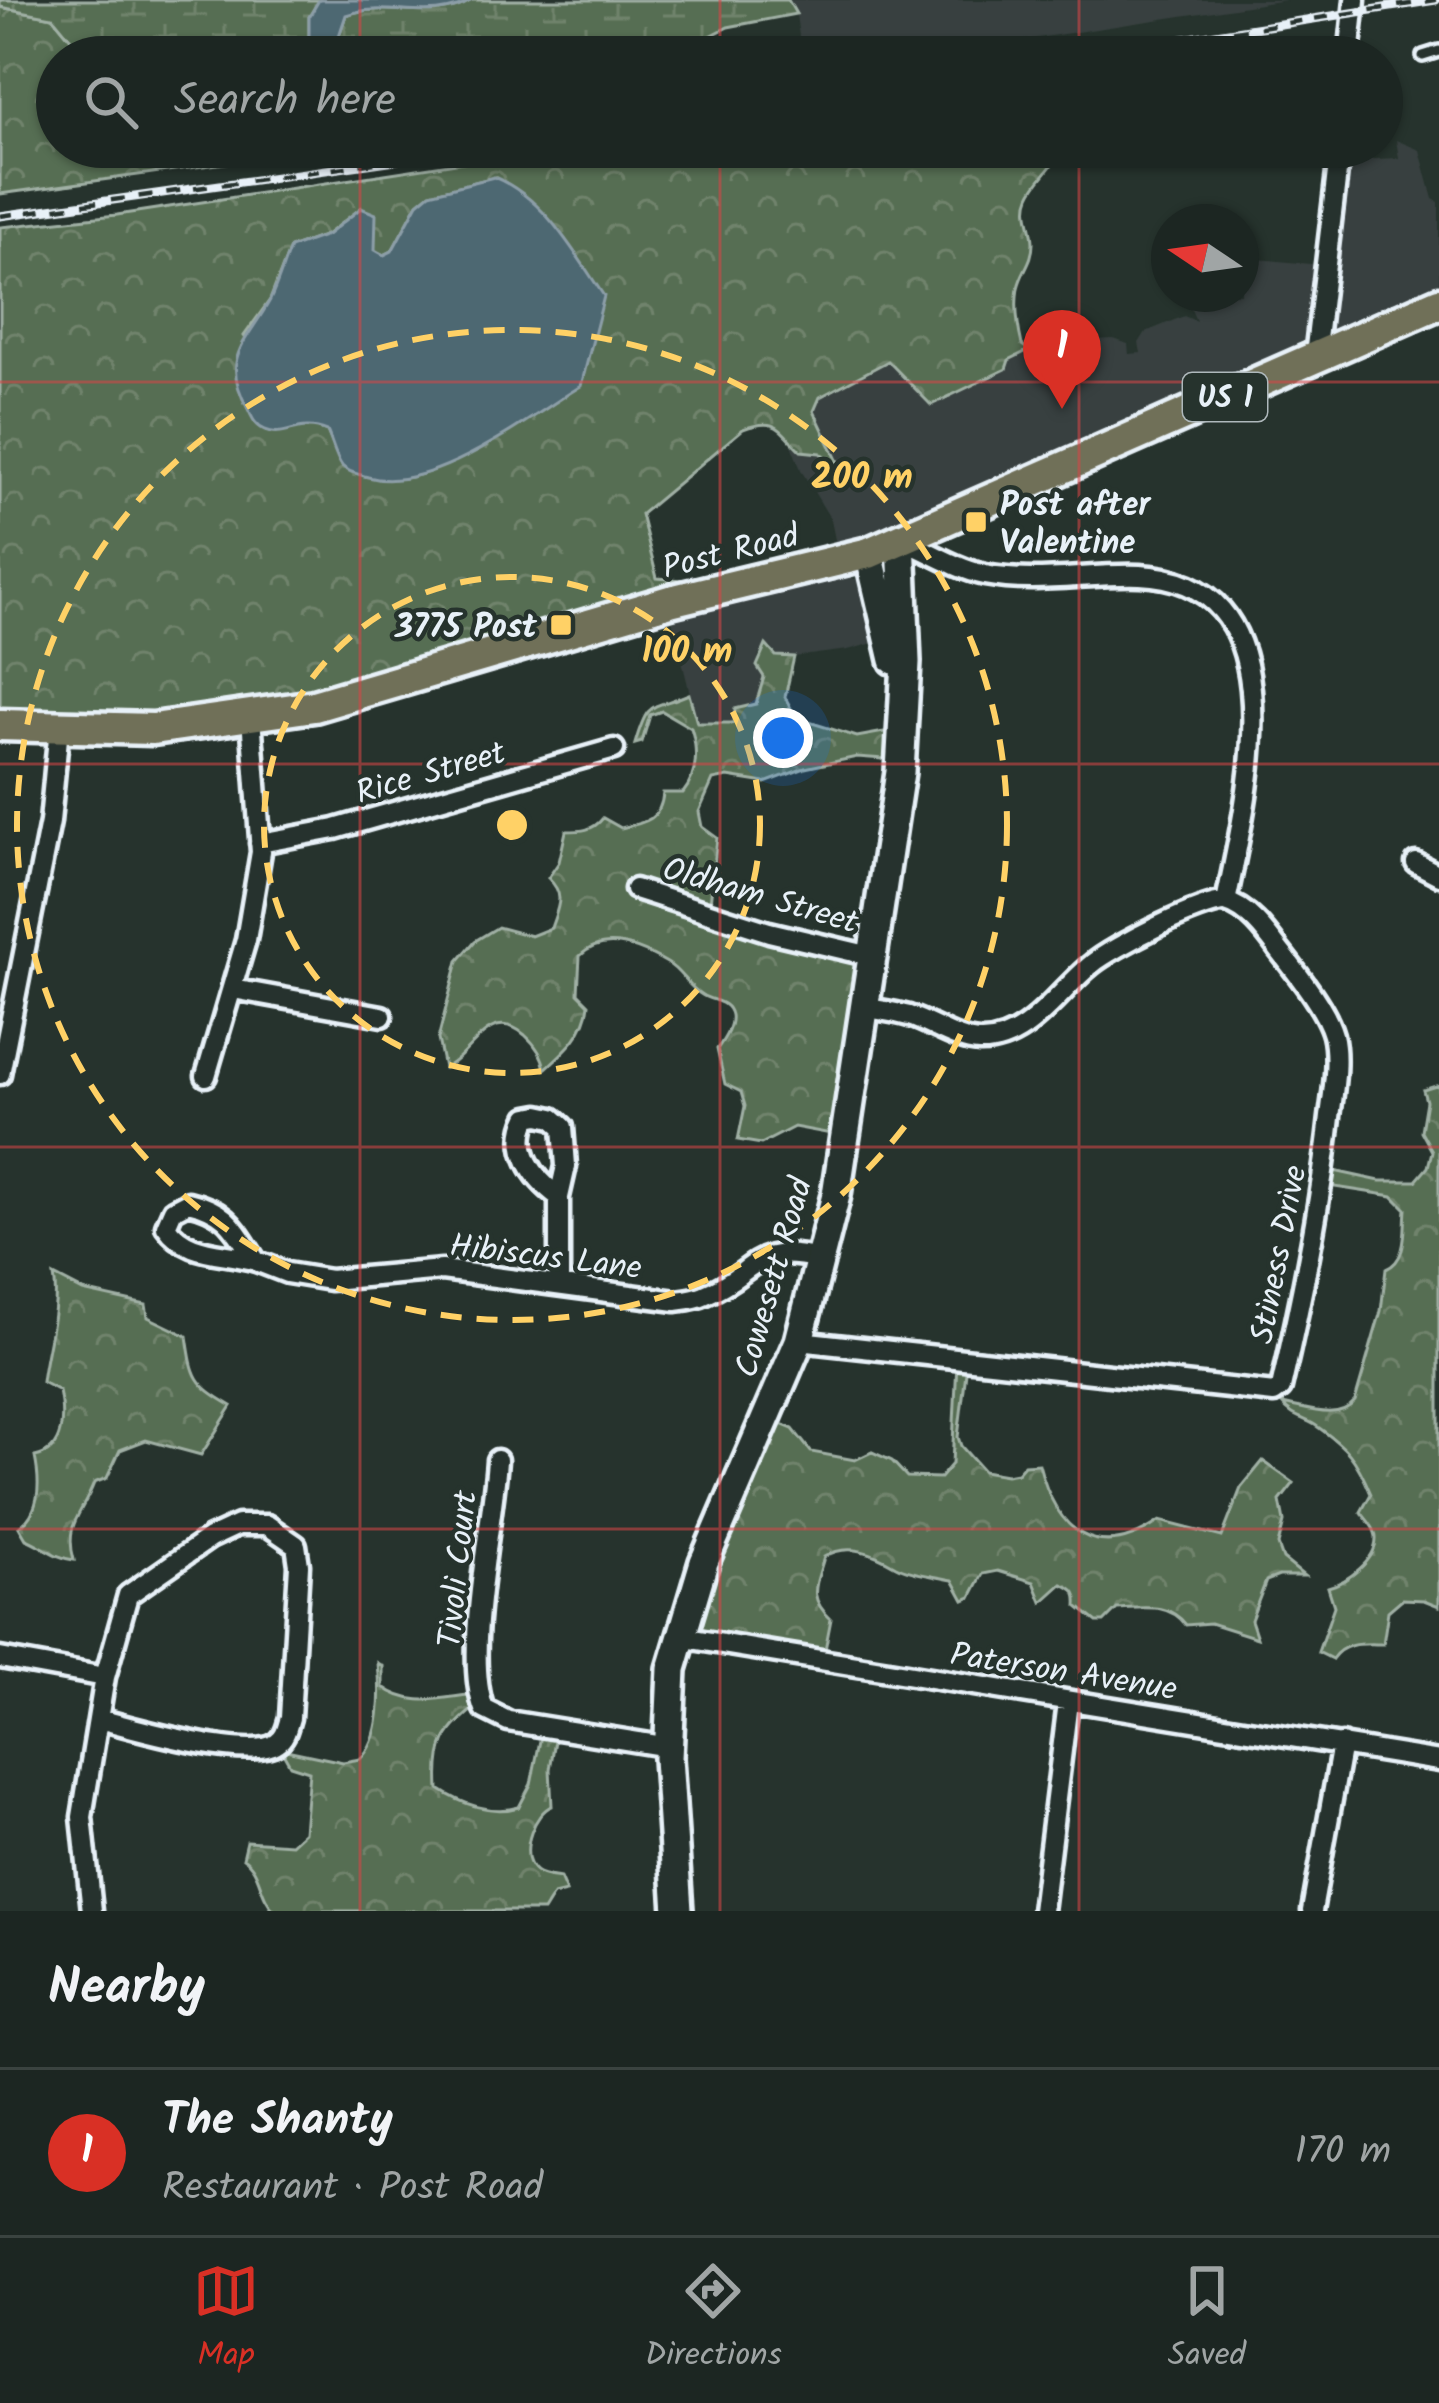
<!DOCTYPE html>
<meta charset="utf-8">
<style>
:root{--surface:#1c2622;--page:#29322f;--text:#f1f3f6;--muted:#a0a5a5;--line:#3a4340;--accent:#d93025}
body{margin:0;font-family:Kalam,sans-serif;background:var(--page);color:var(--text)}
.compass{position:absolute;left:1151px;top:204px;width:108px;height:108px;border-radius:50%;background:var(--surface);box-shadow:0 3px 9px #0004;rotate:283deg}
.you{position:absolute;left:783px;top:738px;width:42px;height:42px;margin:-30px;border:9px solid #fff;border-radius:50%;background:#1a73e8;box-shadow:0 0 0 18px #1a73e833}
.badge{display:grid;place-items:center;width:78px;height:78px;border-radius:50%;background:var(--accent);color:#fff;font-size:39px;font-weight:700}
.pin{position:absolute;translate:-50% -99px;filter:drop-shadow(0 3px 6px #0008)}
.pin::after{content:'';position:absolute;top:63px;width:42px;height:36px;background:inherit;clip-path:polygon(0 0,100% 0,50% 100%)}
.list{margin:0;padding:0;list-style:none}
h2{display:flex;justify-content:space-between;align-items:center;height:156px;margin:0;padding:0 48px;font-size:51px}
h2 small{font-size:39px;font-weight:400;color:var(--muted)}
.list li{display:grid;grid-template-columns:78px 1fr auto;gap:36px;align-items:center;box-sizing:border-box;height:168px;padding:0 48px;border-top:3px solid var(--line)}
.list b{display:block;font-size:45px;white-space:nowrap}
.list p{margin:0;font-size:39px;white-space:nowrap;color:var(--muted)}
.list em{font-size:39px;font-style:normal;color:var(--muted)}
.icon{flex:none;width:66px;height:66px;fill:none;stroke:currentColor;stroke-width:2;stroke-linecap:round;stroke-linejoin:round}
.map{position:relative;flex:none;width:1439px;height:1911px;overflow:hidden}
.search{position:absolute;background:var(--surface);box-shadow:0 3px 9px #0004;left:36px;right:36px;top:36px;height:132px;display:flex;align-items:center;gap:30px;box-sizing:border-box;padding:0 42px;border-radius:66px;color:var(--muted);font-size:45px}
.sheet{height:324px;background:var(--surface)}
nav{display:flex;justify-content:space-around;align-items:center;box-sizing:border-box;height:168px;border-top:3px solid var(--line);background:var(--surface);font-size:33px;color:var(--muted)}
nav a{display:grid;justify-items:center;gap:6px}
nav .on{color:var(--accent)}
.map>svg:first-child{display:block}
.built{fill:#37403f}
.forest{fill:url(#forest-crowns);stroke:#a0b0a5;stroke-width:3;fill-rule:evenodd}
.wetland{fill:url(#wetland-marsh);stroke:#a0b0a5;stroke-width:3}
.water{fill:#4e6772;stroke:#8c9ea8;stroke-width:3}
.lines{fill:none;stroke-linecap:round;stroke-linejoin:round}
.lane-casing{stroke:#e8f1f8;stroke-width:18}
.street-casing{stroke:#e8f1f8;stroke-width:27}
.secondary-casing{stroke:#e8f1f8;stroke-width:36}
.primary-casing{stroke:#e8f1f8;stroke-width:39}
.lane{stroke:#26332d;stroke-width:9}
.street{stroke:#26332d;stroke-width:18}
.secondary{stroke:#26332d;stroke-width:27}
.primary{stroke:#706f59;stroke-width:30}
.rail-casing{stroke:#e8f1f8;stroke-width:9}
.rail{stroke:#26332d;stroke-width:4.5;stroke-dasharray:14;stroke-linecap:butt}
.grid{fill:none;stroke:#d94647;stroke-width:3;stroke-opacity:0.55}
.ring{fill:none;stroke:#ffd166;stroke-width:6;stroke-dasharray:21 15}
.poi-dot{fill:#ffd166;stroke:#26332d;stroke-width:4.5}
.labels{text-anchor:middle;stroke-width:9;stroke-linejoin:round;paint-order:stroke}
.shield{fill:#26332d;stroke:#aeb8bb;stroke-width:3}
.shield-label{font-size:30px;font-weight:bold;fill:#e8f1f8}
.poi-label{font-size:33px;font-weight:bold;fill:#e8f1f8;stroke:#26332d;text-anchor:start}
.street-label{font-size:33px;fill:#e8f1f8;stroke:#26332d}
.centre{fill:#ffd166;stroke:#26332d;stroke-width:6}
.ring-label{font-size:36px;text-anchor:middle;font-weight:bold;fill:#ffd166;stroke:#26332d;stroke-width:9;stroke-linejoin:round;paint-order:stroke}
</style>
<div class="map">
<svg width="1439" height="1911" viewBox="0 0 1439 1911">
<defs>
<pattern id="forest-crowns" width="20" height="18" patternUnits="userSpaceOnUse" patternTransform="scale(3)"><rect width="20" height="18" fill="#576e52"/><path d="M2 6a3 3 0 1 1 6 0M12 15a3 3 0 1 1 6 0" fill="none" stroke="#6f836c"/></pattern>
<pattern id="wetland-marsh" width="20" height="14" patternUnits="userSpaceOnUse" patternTransform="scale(3)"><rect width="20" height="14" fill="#576e52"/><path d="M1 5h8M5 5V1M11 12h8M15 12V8" fill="none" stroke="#6f836c"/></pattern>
</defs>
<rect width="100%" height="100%" fill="#26332d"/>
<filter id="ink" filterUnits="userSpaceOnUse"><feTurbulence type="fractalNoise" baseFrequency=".00833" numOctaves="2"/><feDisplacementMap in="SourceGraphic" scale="24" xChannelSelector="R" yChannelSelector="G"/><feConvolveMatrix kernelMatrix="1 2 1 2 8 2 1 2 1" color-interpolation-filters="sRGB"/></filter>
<g filter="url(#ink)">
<!-- built -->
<path class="built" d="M788 0H1286L912 57H802L796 15Z
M1396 140 1420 150 1433 199 1439 202V304L839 560 831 520 802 472 791 445 801 451 820 453 838 464 814 411 820 396 888 361 932 405 1005 369 1009 360 1047 342 1114 339 1128 344 1129 354 1141 353 1139 343 1146 332 1184 316 1196 321 1187 300 1191 294H1241V287L1247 286 1241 268 1246 258 1322 265 1340 153 1374 159 1399 158Z
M823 568 856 579 874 592 888 639 848 650 794 657 776 656 771 647 759 655 757 666 764 677 756 704 734 723H697L668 603Z"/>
<!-- forest -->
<path class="forest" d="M0 7 53 17 71 39 98 57H57V147H341L0 194Z
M560 147H1125L1061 149C1053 169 1037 179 1030 196 1023 212 1033 226 1033 243 1033 262 1022 270 1018 288 1015 305 1018 328 1022 345L1029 350 1009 360 1006 369 931 405 888 361 820 397 814 411 840 466 820 453 801 451C778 429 778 417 743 429L641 514 657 578 736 584 299 707 0 724V227L117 215ZM495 177 468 455C415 479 398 488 342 466L327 431 310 424 244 336 270 300 290 248 326 235 361 208 374 251 384 255 392 251 418 203 430 193Z
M766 645 776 656 794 657 785 697 796 718 857 737 895 730 898 760 857 757 805 768 765 783 728 777 713 780 699 812 702 827 717 838 709 913 866 958 842 1136 794 1127 761 1144 738 1140 745 1106 741 1092 725 1084 717 1049C723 1041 733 1027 731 1015 728 1000 713 1002 702 995 688 987 680 970 667 963 642 948 605 931 580 956L578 993 589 1004C586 1033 566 1050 545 1069 543 1056 535 1044 525 1035 488 1004 472 1056 444 1068L438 1039 458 961 475 941 498 927 531 936 551 928C558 907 566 895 548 878L559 862 566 831C581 831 593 831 603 818L621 828C645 823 661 820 663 793H683C698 775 698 749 691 728L662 711 650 715 642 742 635 744C648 699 650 710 689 694L697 723H734L735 709 756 704 764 677 757 666Z
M1439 1085V1606L1424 1600 1402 1599 1388 1611 1383 1644C1364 1644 1344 1641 1332 1659L1318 1652 1334 1606 1328 1587C1347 1582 1377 1560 1376 1538 1376 1529 1367 1520 1361 1512L1371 1494C1356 1458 1348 1448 1315 1425 1302 1417 1292 1417 1282 1404 1306 1408 1338 1422 1355 1401L1381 1311 1386 1269C1408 1260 1404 1230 1406 1209L1393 1196 1322 1185 1325 1169 1380 1181H1416L1428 1167 1432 1151 1421 1131 1426 1101 1423 1090Z
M54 1276 83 1291 146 1305 148 1317 187 1336C193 1378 194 1384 232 1406L201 1455 146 1440 120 1450 107 1478 94 1483C82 1515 64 1523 74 1560 53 1557 44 1546 26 1539L19 1527C41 1512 40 1481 35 1457 65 1451 64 1416 59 1391L42 1382C46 1347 60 1308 54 1276Z
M957 1362 967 1364 958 1437 961 1446 983 1471 1006 1475 1017 1473 1024 1465 1039 1464C1056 1531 1096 1565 1160 1521L1222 1537 1241 1488 1263 1461 1294 1483 1280 1501 1284 1522 1278 1545 1283 1559 1304 1576H1279L1266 1581 1251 1620 1257 1638 1210 1623 1186 1625C1169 1602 1143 1608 1117 1609L1104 1622H1097L1077 1606C1078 1593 1075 1589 1062 1584L1042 1602 1034 1582 998 1571 983 1574 971 1597 964 1600 953 1580C936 1576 911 1574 896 1566 874 1553 848 1542 824 1557 816 1586 807 1597 831 1619L823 1660 682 1637 769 1419 793 1429 811 1452 855 1460 872 1452 892 1461 907 1477 940 1478 952 1464Z
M378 1663 383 1666V1687C413 1709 443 1697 477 1694L479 1704C445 1732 436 1743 439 1789 461 1804 492 1815 519 1807L531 1784 542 1731 556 1735 550 1769 552 1806C535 1812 520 1850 532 1867 538 1876 550 1876 560 1878L566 1892 553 1895 543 1911H275C258 1895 262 1871 243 1858L247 1841 291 1844 304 1832 309 1771 290 1765 281 1749 343 1762 360 1759C382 1739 381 1691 378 1663Z"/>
<!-- wetland -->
<path class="wetland" d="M0 0H319L309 17V53L302 57H98L71 39 53 17 0 7Z
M472 0H788L796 14 728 27 669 57 544 54 530 42 486 57H332L346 15C386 0 432 25 472 0Z"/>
<!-- water -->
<path class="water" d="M319 0H472C432 25 386 0 346 15L332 57H302L309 53V17Z
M494 177C545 198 574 252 604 296L581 386C528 418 431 495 368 477 359 474 348 473 342 466 335 457 332 441 327 431 298 419 286 439 265 430 255 426 252 417 248 409 219 357 246 344 270 300 278 284 283 265 290 248L327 235 361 208 376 214 375 250 384 255 392 251 418 203 430 193Z"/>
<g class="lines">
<defs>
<path id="lane" d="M1423 56 1439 51"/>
<path id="street" d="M1349 57 1355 0
M1315 356 1340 147
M901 539C928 551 957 569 985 575 1036 585 1089 573 1140 575 1304 582 1246 801 1226 902
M260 843 335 829 614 749
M1416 863 1439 875
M635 889 769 932 871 956
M233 989 382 1016
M863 1007C879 1010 895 1012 909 1016 931 1023 957 1041 979 1042 1027 1044 1059 990 1092 964 1111 948 1204 900 1226 902
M0 1074 50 822 59 727
M206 1076 246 940 261 852 251 717
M539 1115 553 1118 563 1127 566 1166 559 1197C533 1178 512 1149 528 1117Z
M559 1197V1284
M188 1202C228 1211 234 1228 256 1261 223 1251 187 1257 166 1226L173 1210Z
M256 1261 287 1273 330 1280 442 1270 676 1301C684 1300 696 1299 704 1295 758 1273 750 1243 819 1259
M799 1341 1238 1389 1274 1393 1281 1388C1302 1298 1320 1209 1330 1117 1333 1093 1339 1059 1333 1035 1326 1009 1296 972 1279 950 1266 932 1248 908 1226 902
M497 1460C493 1524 463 1655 484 1709L508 1721 669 1747
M680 1637 1439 1761
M0 1658 105 1677
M92 1911 82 1817 105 1677 128 1595 210 1538 238 1525H267L296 1545 299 1565 290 1718C287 1727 286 1737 277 1743 250 1762 133 1728 99 1719
M1042 1911 1068 1702
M1312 1911 1342 1744"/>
<path id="secondary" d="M869 553 894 660
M678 1911 668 1758 672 1669 704 1562 799 1341 836 1195 900 772 906 662 901 539"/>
<path id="primary" d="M0 725 153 729 314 706 670 601 869 553 1439 303"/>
</defs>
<!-- lane casing -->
<use href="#lane" class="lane-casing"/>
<!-- street casing -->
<use href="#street" class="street-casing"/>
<!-- secondary casing -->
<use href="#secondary" class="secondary-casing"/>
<!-- primary casing -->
<use href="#primary" class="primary-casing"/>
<!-- lane -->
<use href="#lane" class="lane"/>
<!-- street -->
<use href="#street" class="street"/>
<!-- secondary -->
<use href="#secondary" class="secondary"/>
<!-- primary -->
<use href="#primary" class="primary"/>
<defs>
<path id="rail" d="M996 57 1085 43
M1066 57 1436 0
M0 216 488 147"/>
</defs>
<!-- rail casing -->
<use href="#rail" class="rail-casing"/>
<!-- rail -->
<use href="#rail" class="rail"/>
</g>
</g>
<!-- grid -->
<path class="grid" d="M360 0V57M720 0V57M1079 0V57M360 147V1911M720 147V1911M1079 147V1911M0 382H1439M0 764H1439M0 1147H1439M0 1529H1439"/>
<!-- distance rings -->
<g class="ring">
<circle cx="512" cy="825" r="248"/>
<circle cx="512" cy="825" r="495"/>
</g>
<!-- markers -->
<g class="poi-dot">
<rect x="964" y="510" width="24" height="24" rx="6"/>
<rect x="549" y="613" width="24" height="24" rx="6"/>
</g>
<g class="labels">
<!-- shield labels -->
<rect class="shield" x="1183" y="373" width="84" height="48" rx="9"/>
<g class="shield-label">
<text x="1225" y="407">US 1</text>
</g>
<!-- poi labels -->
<g class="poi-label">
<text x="1000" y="515">Post after<tspan x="1000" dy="38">Valentine</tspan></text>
<text x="537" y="637" text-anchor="end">3775 Post</text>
</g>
<!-- street labels -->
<g class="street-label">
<text transform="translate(730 550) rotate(-14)" y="12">Post Road</text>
<text transform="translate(430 771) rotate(-16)" y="12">Rice Street</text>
<text transform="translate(761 894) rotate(16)" y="12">Oldham Street</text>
<text transform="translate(1277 1254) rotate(-79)" y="12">Stiness Drive</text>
<text transform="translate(546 1255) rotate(7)" y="12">Hibiscus Lane</text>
<text transform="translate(772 1277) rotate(-74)" y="12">Cowesett Road</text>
<text transform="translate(456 1569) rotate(-84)" y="12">Tivoli Court</text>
<text transform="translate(1064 1670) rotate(9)" y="12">Paterson Avenue</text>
</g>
</g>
<circle cx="512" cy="825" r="18" class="centre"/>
<g class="ring-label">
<text x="862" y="488">200 m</text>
<text x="687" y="662">100 m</text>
</g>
</svg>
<svg class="compass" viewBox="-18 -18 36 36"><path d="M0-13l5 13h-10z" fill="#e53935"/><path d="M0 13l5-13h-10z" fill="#a0a5a5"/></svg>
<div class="you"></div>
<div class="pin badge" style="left:1062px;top:409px">1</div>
<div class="search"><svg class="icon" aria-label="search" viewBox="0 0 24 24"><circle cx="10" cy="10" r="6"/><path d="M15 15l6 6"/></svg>Search here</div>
</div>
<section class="sheet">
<h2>Nearby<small></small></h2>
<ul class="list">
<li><span class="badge">1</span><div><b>The Shanty</b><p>Restaurant · Post Road</p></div><em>170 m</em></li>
</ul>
</section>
<nav>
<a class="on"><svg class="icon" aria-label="map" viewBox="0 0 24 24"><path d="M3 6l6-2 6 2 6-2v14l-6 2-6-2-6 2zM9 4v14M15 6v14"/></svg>Map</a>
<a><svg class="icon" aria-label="directions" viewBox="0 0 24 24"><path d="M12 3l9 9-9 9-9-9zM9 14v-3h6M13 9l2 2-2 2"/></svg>Directions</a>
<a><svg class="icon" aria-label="saved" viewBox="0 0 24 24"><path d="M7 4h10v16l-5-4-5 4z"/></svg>Saved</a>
</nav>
